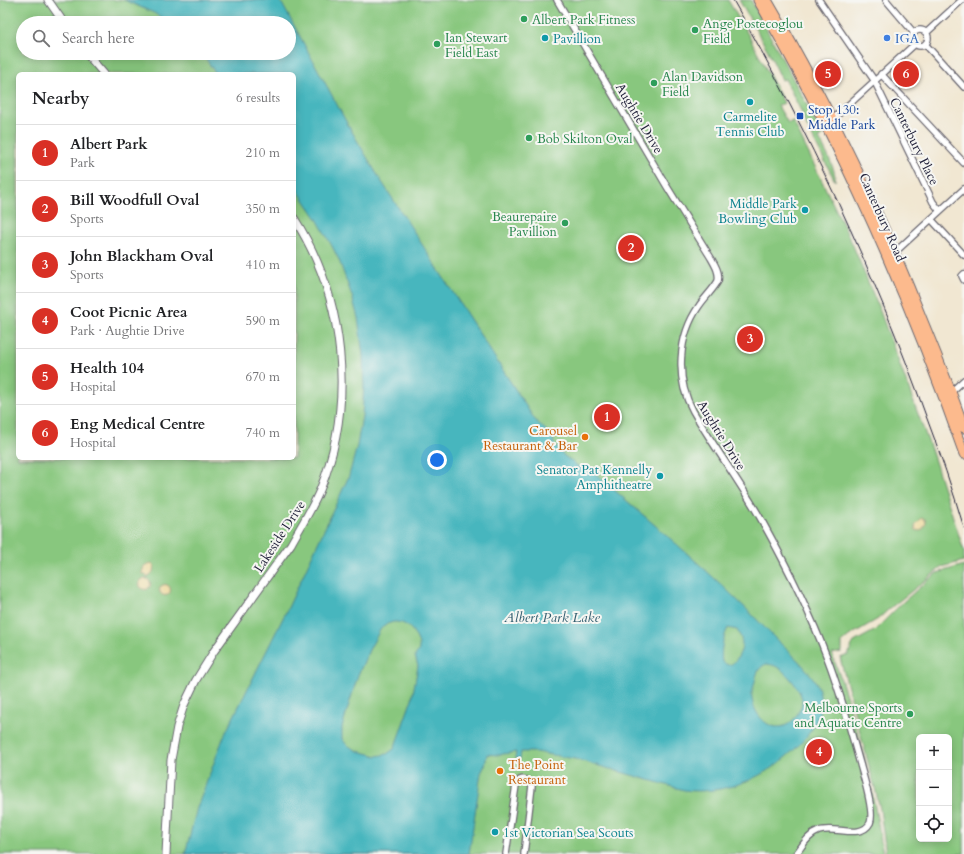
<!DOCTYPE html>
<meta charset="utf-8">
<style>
:root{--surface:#fff;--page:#f2f2f2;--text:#202124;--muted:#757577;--line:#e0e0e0;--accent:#d93025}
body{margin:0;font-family:Cardo,serif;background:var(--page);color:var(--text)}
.controls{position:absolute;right:12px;bottom:12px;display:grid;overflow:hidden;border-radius:6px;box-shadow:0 2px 10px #0003}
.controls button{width:36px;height:36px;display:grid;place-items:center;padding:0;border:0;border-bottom:1px solid var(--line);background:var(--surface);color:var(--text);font:20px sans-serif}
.you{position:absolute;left:437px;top:460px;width:14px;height:14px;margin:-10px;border:3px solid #fff;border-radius:50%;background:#1a73e8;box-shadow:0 0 0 6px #1a73e833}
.badge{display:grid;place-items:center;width:26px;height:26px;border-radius:50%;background:var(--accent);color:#fff;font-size:13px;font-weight:700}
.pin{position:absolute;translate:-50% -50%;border:2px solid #fff;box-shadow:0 1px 4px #0006}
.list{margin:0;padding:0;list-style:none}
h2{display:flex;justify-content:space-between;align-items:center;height:52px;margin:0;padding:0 16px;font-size:17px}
h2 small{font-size:13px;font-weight:400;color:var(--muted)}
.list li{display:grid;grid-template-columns:26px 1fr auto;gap:12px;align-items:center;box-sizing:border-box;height:56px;padding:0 16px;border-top:1px solid var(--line)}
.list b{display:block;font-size:15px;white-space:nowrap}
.list p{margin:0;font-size:13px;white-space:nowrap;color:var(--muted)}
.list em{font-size:13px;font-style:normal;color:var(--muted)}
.icon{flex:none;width:22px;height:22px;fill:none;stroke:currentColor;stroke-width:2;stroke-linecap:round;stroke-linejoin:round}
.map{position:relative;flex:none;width:964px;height:854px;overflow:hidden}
.search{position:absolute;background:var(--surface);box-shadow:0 2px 10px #0003;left:16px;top:16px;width:280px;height:44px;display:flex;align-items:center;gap:10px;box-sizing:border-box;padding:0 14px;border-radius:22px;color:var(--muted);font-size:15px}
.panel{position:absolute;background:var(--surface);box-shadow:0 2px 10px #0003;left:16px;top:72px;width:280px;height:388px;border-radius:6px}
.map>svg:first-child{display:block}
.green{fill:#88c77e;stroke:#55745c;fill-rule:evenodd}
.sand{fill:#eeda9e;stroke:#887e6c}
.water{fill:#47b6be;stroke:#346c7c;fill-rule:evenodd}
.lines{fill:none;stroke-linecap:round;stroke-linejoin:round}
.minor-casing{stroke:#6a6770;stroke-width:8}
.tertiary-casing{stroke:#6a6770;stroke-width:9}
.primary-casing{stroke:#6a6770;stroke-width:11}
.minor{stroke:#fff;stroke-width:5.5}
.tertiary{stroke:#fff;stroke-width:7}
.primary{stroke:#fcba8d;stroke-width:9}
.tram{stroke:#22223b;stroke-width:1}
.leisure-dot{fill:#2e9e5b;stroke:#f6f6f2;stroke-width:1.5}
.culture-dot{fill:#0f9aa8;stroke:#f6f6f2;stroke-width:1.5}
.shop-dot{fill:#3f7fe0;stroke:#f6f6f2;stroke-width:1.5}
.transit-dot{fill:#1a4fb4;stroke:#f6f6f2;stroke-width:1.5}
.food-dot{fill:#e8710a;stroke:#f6f6f2;stroke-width:1.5}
.labels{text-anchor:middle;stroke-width:4;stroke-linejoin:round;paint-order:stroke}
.leisure-label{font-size:13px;fill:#27864d;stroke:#f6f6f2;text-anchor:start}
.culture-label{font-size:13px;fill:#0d838f;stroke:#f6f6f2;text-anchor:start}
.shop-label{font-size:13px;fill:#366cbe;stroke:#f6f6f2;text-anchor:start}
.transit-label{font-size:13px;fill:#164399;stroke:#f6f6f2;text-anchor:start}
.street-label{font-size:13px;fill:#22223b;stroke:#f6f6f2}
.food-label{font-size:13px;fill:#c56008;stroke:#f6f6f2;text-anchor:end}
.water-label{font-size:14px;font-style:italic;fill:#315d6f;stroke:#f6f6f2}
</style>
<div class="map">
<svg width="964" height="854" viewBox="0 0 964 854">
<rect width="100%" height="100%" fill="#f6f6f2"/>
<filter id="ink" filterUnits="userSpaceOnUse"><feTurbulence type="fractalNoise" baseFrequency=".025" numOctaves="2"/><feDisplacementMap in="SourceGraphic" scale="8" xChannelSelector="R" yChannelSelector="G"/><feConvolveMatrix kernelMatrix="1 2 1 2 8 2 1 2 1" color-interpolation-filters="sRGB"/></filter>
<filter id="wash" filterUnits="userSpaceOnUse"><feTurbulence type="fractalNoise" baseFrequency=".012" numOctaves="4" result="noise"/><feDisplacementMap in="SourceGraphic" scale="16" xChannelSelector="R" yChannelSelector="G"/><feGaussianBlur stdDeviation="0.9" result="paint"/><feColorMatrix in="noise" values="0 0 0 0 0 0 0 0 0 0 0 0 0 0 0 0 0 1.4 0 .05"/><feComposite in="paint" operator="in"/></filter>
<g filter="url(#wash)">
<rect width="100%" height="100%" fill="#f1e7d2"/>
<!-- green -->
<path class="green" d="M0 0H728L749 36 784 103 778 106 788 123 793 121 852 243 880 311 931 449 964 551V561L942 567 889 609 878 619 849 636 842 642V652L832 654C856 719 873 786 883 854H0ZM23 23H289V53H23ZM18 74H294V458H18Z
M739 0H751L823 135 819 138C824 149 837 170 835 181L802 117 803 115 785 79 782 80 768 51Z
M964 565V854H886L880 809 875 788 840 658 848 655 852 645 854 642 874 631 903 602 927 581 937 573ZM919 737H949V839H919Z"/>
<!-- sand -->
<path class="sand" d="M922 518 925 519 926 523 923 529 920 531 916 530 915 525Z
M151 563 154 566 153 572 148 577 142 573 144 566Z
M139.5 584a5.5 5.5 0 1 1 11 0a5.5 5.5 0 1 1-11 0Z
M159.5 590a5.5 5.5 0 1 1 11 0a5.5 5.5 0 1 1-11 0Z"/>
<!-- water -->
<path class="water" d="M124 0H280L348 125 378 176 535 420 554 438 553 442 563 455 579 467H588C648 520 712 572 767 630 782 646 800 660 813 678 817 683 819 689 820 695 824 720 805 741 787 756 760 780 721 795 684 790L575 759 536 752H521L520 759 515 758 516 752 497 755 487 754 485 765 481 773 469 854H185L197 808 224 736 287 610 349 476 357 446 362 416 364 386 363 355 358 318 352 296 339 260 332 246 317 219 294 185V74H216L202 53H289V23H170L154 13ZM393 622C404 621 413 628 417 639 418 642 420 644 419 648 419 651 417 653 415 656L418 666 412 699 394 749 387 754 377 756 358 751 347 745 342 739V727L358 675 369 650 380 630 384 625ZM728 628 737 630C743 640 744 647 738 657 735 662 733 664 728 665L722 662C720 652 723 637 728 628ZM766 664C768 665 770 664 772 665 783 667 802 690 802 701 802 705 800 709 798 713 783 740 756 724 752 699 751 692 754 687 755 681 757 673 758 668 766 664Z"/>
</g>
<g filter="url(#ink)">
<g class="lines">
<defs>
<path id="minor" d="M557 0 666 185 711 258C715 265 720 273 718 281 713 290 705 297 699 306 678 336 675 379 693 411 715 449 741 483 762 521 787 566 810 612 828 660 841 694 850 729 860 764 863 776 875 812 870 823 861 840 834 825 819 831 808 835 803 845 796 854
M819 0 874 80 933 202 940 211
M886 0 914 33
M912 38a8 8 0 1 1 16 0a8 8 0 1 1-16 0Z
M926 33 962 0
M925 44 964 87
M881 74 964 163
M833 119 915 44
M931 219 964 255
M893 254 964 189
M964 274 962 276 964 280
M949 394 964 380
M506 854 516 785 520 780C525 778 530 781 532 786L524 854"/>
<path id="tertiary" d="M48 0 64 23
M86 53 104 74
M166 854 171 760 177 727 184 705 196 680 214 651 291 544C301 526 312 509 320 490 356 402 345 298 294 218"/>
<path id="primary" d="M758 0C842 144 909 297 964 454
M767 0C828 104 880 212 924 324 938 358 952 393 964 428"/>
</defs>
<!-- minor casing -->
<use href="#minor" class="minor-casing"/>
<!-- tertiary casing -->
<use href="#tertiary" class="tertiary-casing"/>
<!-- primary casing -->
<use href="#primary" class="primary-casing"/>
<!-- minor -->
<use href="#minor" class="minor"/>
<!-- tertiary -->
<use href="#tertiary" class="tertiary"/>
<!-- primary -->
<use href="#primary" class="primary"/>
<!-- tram -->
<path class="tram" d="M733 0C809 133 874 271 926 416 940 453 953 490 964 528"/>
</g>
</g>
<!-- markers -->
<g class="leisure-dot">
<circle cx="524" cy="19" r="4"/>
<circle cx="695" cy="30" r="4"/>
<circle cx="437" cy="44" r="4"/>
<circle cx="654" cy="83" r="4"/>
<circle cx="529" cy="138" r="4"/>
<circle cx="565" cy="223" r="4"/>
<circle cx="910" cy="714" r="4"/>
</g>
<g class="culture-dot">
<circle cx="545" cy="38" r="4"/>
<circle cx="750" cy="102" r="4"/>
<circle cx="805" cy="210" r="4"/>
<circle cx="660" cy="476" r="4"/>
<circle cx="495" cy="832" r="4"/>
</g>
<circle class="shop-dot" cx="887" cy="38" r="4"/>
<rect class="transit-dot" x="796" y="112" width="8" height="8" rx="2"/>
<g class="food-dot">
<circle cx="585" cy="437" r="4"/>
<circle cx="500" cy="771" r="4"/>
</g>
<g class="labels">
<!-- leisure labels -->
<g class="leisure-label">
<text x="532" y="24">Albert Park Fitness</text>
<text x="703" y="28">Ange Postecoglou<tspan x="703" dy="15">Field</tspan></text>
<text x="445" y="42">Ian Stewart<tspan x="445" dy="15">Field East</tspan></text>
<text x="662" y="81">Alan Davidson<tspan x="662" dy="15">Field</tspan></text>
<text x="537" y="143">Bob Skilton Oval</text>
<text x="557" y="221" text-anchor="end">Beaurepaire<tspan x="557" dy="15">Pavillion</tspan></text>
<text x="902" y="712" text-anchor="end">Melbourne Sports<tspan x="902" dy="15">and Aquatic Centre</tspan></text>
</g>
<!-- culture labels -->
<g class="culture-label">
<text x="553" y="43">Pavillion</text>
<text x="750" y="121" text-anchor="middle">Carmelite<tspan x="750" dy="15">Tennis Club</tspan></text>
<text x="797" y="208" text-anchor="end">Middle Park<tspan x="797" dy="15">Bowling Club</tspan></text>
<text x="652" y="474" text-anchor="end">Senator Pat Kennelly<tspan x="652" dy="15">Amphitheatre</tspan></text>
<text x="503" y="837">1st Victorian Sea Scouts</text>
</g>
<!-- shop labels -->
<g class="shop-label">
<text x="895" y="43">IGA</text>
</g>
<!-- transit labels -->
<g class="transit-label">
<text x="808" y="114">Stop 130:<tspan x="808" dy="15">Middle Park</tspan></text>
</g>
<!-- street labels -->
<g class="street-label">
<text transform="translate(640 118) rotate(59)" y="5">Aughtie Drive</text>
<text transform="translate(915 141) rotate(64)" y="5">Canterbury Place</text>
<text transform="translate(883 217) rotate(66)" y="5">Canterbury Road</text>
<text transform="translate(722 435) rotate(58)" y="5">Aughtie Drive</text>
<text transform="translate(279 536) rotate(-57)" y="5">Lakeside Drive</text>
</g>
<!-- food labels -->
<g class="food-label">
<text x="577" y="435">Carousel<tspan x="577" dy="15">Restaurant &amp; Bar</tspan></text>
<text x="508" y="769" text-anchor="start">The Point<tspan x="508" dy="15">Restaurant</tspan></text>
</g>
<!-- water labels -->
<g class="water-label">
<text x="552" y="622">Albert Park Lake</text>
</g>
</g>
</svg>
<div class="controls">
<button>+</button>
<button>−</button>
<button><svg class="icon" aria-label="locate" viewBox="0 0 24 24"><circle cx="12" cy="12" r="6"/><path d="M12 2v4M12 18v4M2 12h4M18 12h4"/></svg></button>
</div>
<div class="you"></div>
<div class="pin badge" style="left:607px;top:417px">1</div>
<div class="pin badge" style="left:631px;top:248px">2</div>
<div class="pin badge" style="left:750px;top:339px">3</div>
<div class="pin badge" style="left:819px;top:752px">4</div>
<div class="pin badge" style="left:828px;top:74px">5</div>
<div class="pin badge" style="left:906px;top:74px">6</div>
<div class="search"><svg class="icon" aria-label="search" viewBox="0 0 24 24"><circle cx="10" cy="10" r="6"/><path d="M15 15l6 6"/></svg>Search here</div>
<section class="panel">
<h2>Nearby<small>6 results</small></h2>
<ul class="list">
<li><span class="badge">1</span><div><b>Albert Park</b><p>Park</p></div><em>210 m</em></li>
<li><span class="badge">2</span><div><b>Bill Woodfull Oval</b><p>Sports</p></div><em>350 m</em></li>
<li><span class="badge">3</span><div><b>John Blackham Oval</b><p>Sports</p></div><em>410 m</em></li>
<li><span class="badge">4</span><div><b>Coot Picnic Area</b><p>Park · Aughtie Drive</p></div><em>590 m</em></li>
<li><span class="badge">5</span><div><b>Health 104</b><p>Hospital</p></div><em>670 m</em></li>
<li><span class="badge">6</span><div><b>Eng Medical Centre</b><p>Hospital</p></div><em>740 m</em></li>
</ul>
</section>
</div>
